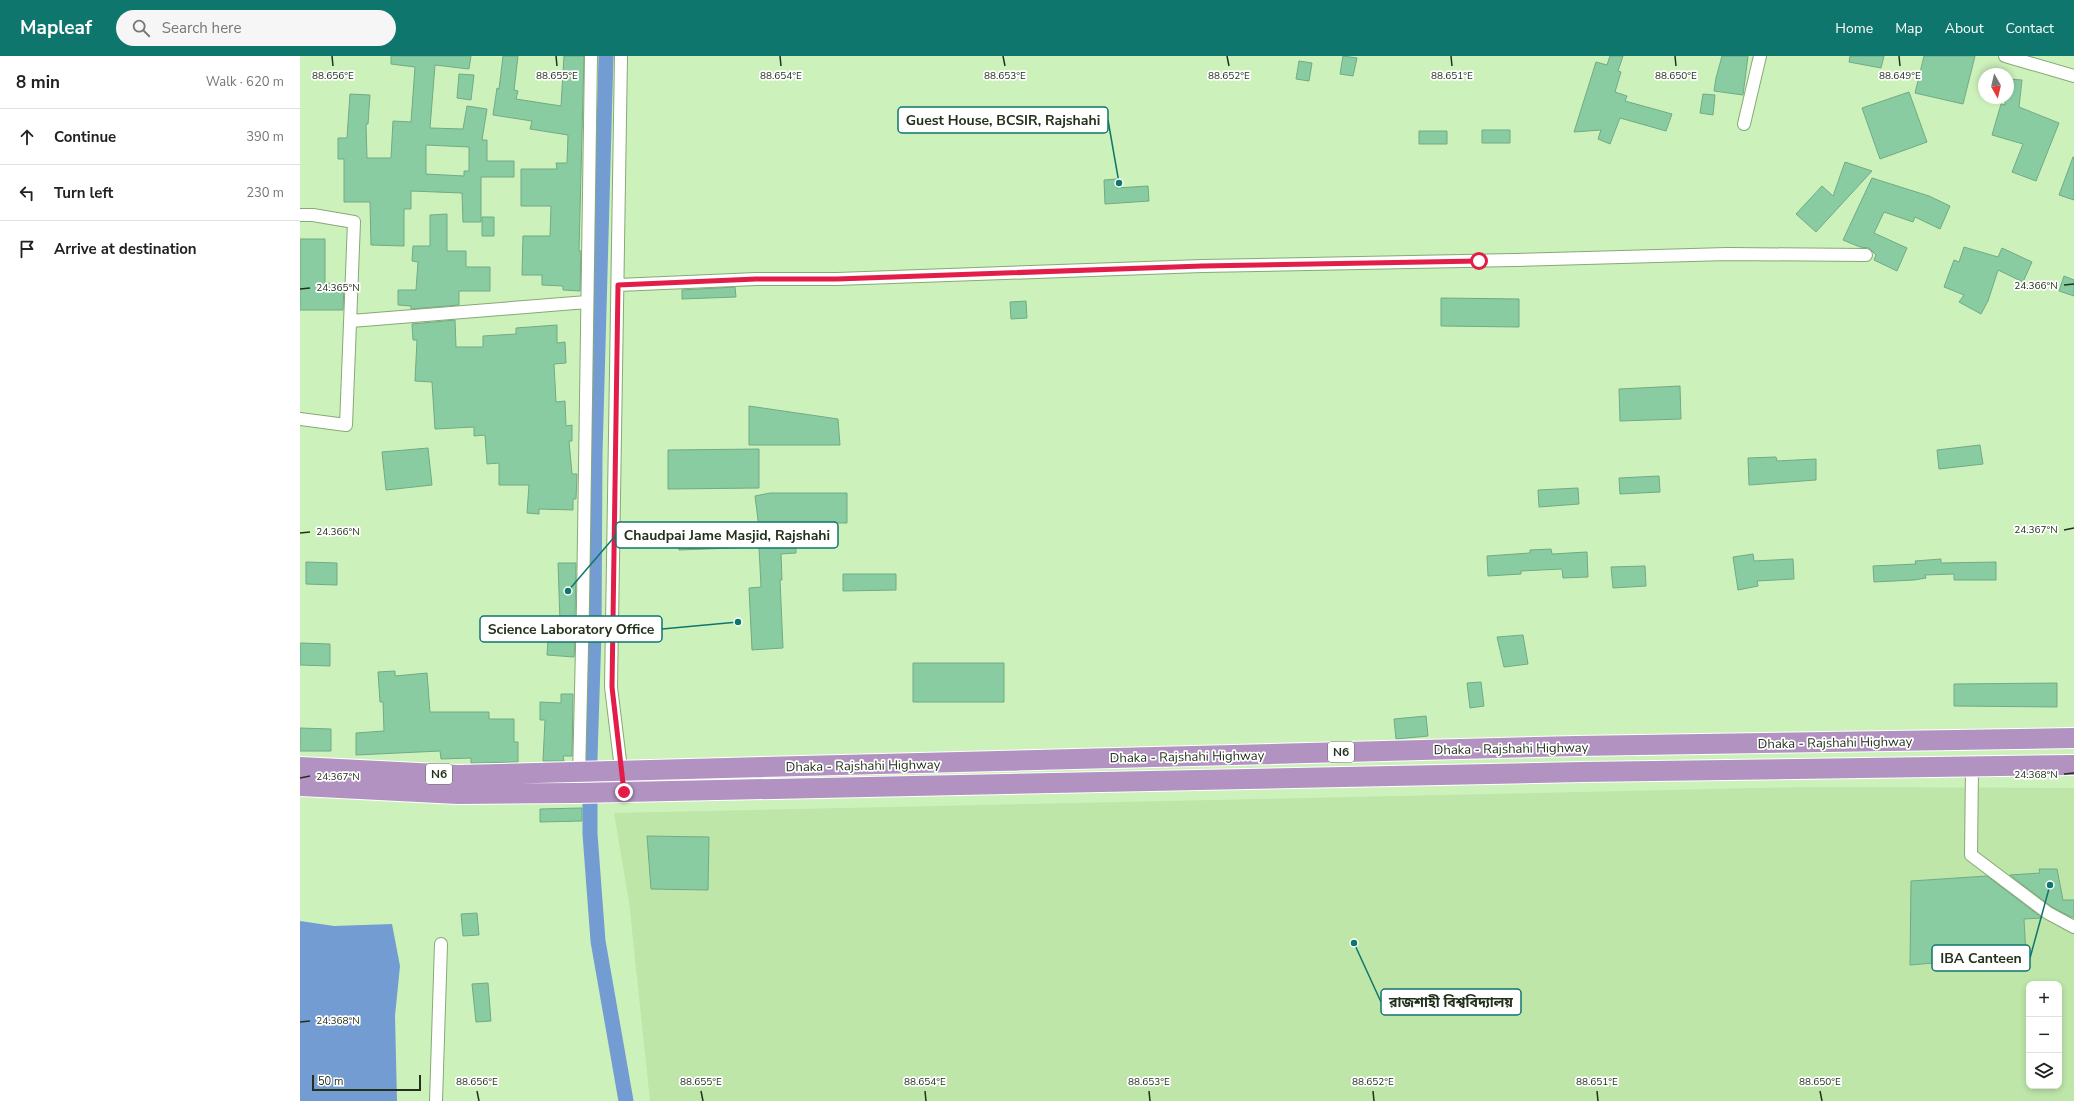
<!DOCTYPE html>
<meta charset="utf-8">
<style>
:root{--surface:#fff;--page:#f6f6f6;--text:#222;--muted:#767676;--line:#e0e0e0;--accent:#0f766e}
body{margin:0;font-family:"Nunito Sans","Noto Sans Bengali",sans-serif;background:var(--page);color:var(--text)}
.controls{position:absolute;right:12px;bottom:12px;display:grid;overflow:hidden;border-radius:8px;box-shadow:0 2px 6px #0003}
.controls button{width:36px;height:36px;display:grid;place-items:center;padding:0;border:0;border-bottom:1px solid var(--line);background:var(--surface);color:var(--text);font:20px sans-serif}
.compass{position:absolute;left:1678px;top:12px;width:36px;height:36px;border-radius:50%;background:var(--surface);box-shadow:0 2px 6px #0003;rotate:172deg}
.scale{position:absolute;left:12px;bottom:10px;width:109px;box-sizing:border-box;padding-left:4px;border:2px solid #23311c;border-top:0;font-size:11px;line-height:14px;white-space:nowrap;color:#23311c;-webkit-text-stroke:3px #fff;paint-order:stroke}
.stop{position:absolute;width:12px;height:12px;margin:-9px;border:3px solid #e11d48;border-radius:50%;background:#fff}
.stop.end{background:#e11d48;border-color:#fff;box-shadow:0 1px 4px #0008}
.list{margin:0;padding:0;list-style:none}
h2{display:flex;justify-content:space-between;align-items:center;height:52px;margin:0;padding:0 16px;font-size:17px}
h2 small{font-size:13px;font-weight:400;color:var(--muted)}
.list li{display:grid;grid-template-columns:26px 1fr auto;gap:12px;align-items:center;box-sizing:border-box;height:56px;padding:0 16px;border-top:1px solid var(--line)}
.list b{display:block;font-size:15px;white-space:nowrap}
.list em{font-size:13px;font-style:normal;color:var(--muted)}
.icon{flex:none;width:22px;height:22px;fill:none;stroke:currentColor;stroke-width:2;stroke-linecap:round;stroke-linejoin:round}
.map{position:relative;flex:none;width:1774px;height:1045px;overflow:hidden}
header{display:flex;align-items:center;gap:24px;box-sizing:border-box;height:56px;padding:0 20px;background:var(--accent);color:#fff}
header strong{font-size:19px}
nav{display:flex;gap:22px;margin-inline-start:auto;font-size:14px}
.search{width:280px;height:36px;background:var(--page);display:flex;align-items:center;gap:10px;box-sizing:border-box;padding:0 14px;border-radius:22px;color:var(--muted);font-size:15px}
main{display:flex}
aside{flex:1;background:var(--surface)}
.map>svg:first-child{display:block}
.built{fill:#bee6a9;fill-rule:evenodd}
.water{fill:#729cd2}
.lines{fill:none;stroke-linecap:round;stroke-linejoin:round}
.canal{stroke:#729cd2;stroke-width:15}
.building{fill:#89cca1;stroke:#71aa85;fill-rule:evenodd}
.minor-casing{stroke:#87a975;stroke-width:14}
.trunk-casing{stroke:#fff;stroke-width:22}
.minor{stroke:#fff;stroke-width:12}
.trunk{stroke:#b292c0;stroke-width:20}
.route{stroke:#e11d48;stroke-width:5}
.ticks{fill:none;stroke:#23311c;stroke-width:1.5}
.labels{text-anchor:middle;stroke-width:3.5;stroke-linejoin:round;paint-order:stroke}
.shield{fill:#fff;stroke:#656f60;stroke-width:1}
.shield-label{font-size:12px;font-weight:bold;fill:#23311c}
.street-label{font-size:13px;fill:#23311c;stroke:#fff}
.ticks-label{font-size:10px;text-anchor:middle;fill:#23311c;stroke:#fff;stroke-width:3.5;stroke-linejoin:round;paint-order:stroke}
.leader{fill:none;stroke:#0f766e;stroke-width:1.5}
.callout-dot{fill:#0f766e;stroke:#fff;stroke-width:1.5}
.callout{fill:#fff;stroke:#0f766e;stroke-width:1.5}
.callout-label{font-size:14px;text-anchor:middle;font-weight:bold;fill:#23311c}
</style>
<header>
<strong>Mapleaf</strong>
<div class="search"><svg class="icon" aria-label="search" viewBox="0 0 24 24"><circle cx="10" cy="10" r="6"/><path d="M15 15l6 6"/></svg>Search here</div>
<nav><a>Home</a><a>Map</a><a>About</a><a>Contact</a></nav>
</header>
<main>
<aside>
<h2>8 min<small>Walk · 620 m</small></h2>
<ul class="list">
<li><svg class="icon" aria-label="ahead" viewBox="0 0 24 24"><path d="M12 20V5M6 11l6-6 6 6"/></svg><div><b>Continue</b></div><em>390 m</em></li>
<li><svg class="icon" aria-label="left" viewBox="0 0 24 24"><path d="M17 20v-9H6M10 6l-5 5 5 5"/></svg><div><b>Turn left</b></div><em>230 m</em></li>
<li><svg class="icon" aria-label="arrive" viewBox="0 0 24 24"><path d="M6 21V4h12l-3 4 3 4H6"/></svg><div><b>Arrive at destination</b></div></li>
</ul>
</aside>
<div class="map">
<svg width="1774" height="1045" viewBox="0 0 1774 1045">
<rect width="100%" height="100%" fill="#cdf1bb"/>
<!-- built -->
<path class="built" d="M1508 731 1774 732V1045H350L329 846 314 757ZM1729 928H1759V1030H1729Z"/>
<!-- water -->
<path class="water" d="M0 865 34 870 92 868 100 910 95 960 97 1045H0Z"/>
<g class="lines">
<!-- canal -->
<path class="canal" d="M306 0 295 398 294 577 290 701V778L298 885 326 1045"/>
</g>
<!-- building -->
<path class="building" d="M91 0H171L169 13 135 9 130 72 163 73 167 50 187 53 182 84H187V105H214V121H181V166H163L162 137 111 135V153H104V190L71 189 70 146H44V103H38V82H47L50 38 70 39 68 68H66L67 102H91L93 65 111 66 115 11 91 8ZM126 89 169 91V115H164V120L126 118Z
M203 0H218L214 34 218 35 216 43 261 50 264 0H284L279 195H281L280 235 263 234V230L242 229V219H222L223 180H250L251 150H221V113H257L256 107H267L268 79 230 73 232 65 193 59 197 32 199 33Z
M1043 0 1057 2 1053 20 1040 18Z
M1310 0H1323L1318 15 1321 16 1315 36 1327 40 1325 45 1372 58 1366 75 1320 62 1310 88 1298 83 1301 74 1274 76 1296 6 1307 9Z
M1422 0H1448L1443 39 1414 35 1416 22Z
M1550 0H1584L1581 12 1549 6Z
M1624 0H1675L1663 48 1615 37Z
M999 5 1012 7 1009 25 996 23Z
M159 18 174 19 171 44 157 42Z
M1708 23 1722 24 1719 51 1759 67 1736 125 1712 116 1723 88 1692 79 1701 48 1705 49V42H1708Z
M1609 36 1627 86 1580 103 1562 52Z
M1403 38 1415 39 1413 59 1400 57Z
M1182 74H1210V87H1182Z
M1119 75H1147V88H1119Z
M1773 101H1774V144L1759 139Z
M1545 106 1572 115 1516 176 1496 158 1522 130 1533 140Z
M1572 122 1629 140 1650 150 1640 173 1615 161 1613 166 1584 156 1574 177 1607 192 1597 215 1574 204 1576 199 1569 192 1560 191 1543 184Z
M817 123V132L848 130 849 145 805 148 804 124Z
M147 158V195H166V211H190V235H159V249L111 253V250L98 249V234H116L118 206 112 205 113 190H130V159Z
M182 161H194V180H182Z
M0 183H25V227L44 228 43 254H0Z
M1664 191 1698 201 1702 192 1732 206 1723 226 1698 214 1688 245 1681 258 1659 246 1664 239 1644 231 1654 204 1659 206Z
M1764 220 1774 224V240L1759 235Z
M435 231 436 241 382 243V234Z
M1141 242 1219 243V271L1141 270Z
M726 245 727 262 711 263 710 246Z
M155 264 156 291H183V280L216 278V272L257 269V287L265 286 266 307 254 308 256 346 265 345 266 370 272 369V385H269L272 418H277L276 443H273V454L239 453V458L227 457 229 429H199V407L187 408 185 379 174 380V371L135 373 132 326 115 325 117 284H113L112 268Z
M1380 330 1381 363 1320 365 1319 333Z
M449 350 538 363 540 389H449Z
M1680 389 1683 408 1639 413 1637 394Z
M128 392 132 429 86 434 82 396Z
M459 393V432L368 433V394Z
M1476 401 1477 405 1516 403V424L1449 429 1448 402Z
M1359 420 1360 436 1320 438 1319 422Z
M1278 432 1279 448 1239 451 1238 434Z
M470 437H547V467H495L496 497 481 498 482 524H480L483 592 452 594 449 532 461 531 459 491 379 494V475L459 472 455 440Z
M1251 493 1252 498 1287 496 1288 521 1263 522 1262 513 1221 515V518L1188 520 1187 500 1230 497V494Z
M1453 498 1454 505 1493 503 1494 523 1457 525 1458 530 1438 534 1433 501Z
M1641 503V507L1696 506V524H1654V518L1625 519 1626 522 1614 524 1574 526 1573 510 1616 508 1615 505Z
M6 506 37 507V529L6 528Z
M258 507H276L275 563 260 565Z
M1345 510 1346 530 1313 532 1311 511Z
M543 518H596V534L543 535Z
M1223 579 1228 608 1204 611 1197 581Z
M248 584 275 586 274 601 247 599Z
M0 587 30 588V610L0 609Z
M613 607H704V646H613Z
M95 615V620L127 617 130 656H189V663H214V686H218V706L171 707V702L141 703 140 695 56 699V677L84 675 83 646H80L78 616Z
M1181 626 1184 650 1170 652 1167 627Z
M1757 627V651L1654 650V628Z
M261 638H273L272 700H263L264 705H243L245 664H240V646L261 647Z
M1126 660 1128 680 1096 683 1094 663Z
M0 672 31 673V695H0Z
M282 752V765L240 766V753Z
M347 780 409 781 408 834 351 833Z
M1739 813H1757L1763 844H1774V861H1771L1752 851 1710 819 1740 817Z
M1687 820 1742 862 1724 863 1726 899 1610 909 1611 825Z
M177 857 179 879 163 880 161 858Z
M188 927 191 965 176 966 172 928Z"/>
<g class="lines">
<defs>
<path id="minor" d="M321 0 311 631 322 721
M1705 0 1774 20
M1444 68 1460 0
M0 159H13L54 166 46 369 0 363
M318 229 456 223H537L902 210 1214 204 1427 198 1566 199
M51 265 287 246
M1672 711 1671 799 1748 857 1774 871
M279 721 283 548 291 0
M136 1045 141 888"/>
<path id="trunk" d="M0 711 158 719 1276 690 1774 682
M0 730 158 738 277 737 1282 716 1774 709"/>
</defs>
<!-- minor casing -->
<use href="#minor" class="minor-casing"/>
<!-- trunk casing -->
<use href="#trunk" class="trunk-casing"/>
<!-- minor -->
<use href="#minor" class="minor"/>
<!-- trunk -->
<use href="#trunk" class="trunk"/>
</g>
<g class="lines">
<!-- route -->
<path class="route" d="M324 736 312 631 318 229 456 223H537L902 210 1179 205"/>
</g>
<!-- ticks -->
<path class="ticks" d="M32 0 33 10M256 0 257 10M480 0 481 10M703 0 705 10M927 0 929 10M1151 0 1152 10M1375 0 1376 10M1599 0 1600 10M1764 229 1774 228M0 233 10 232M1764 474 1774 472M0 477 10 476M1764 718 1774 717M0 722 10 720M0 966 10 965M177 1035 179 1045M401 1035 403 1045M625 1035 626 1045M849 1035 850 1045M1073 1035 1074 1045M1297 1035 1298 1045M1520 1035 1522 1045"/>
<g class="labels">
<!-- shield labels -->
<g class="shield">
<rect x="1028" y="686" width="26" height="20" rx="3"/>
<rect x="126" y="708" width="26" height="20" rx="3"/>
</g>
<g class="shield-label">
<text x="1041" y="700">N6</text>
<text x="139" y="722">N6</text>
</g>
<!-- street labels -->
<g class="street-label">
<text transform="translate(1535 686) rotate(-1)" y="5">Dhaka - Rajshahi Highway</text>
<text transform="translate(1211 692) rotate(-1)" y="5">Dhaka - Rajshahi Highway</text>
<text transform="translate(887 700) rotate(-1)" y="5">Dhaka - Rajshahi Highway</text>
<text transform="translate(563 709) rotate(-1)" y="5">Dhaka - Rajshahi Highway</text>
</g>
</g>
<g class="ticks-label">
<text x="33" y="23">88.656°E</text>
<text x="257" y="23">88.655°E</text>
<text x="481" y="23">88.654°E</text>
<text x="705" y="23">88.653°E</text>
<text x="929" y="23">88.652°E</text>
<text x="1152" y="23">88.651°E</text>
<text x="1376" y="23">88.650°E</text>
<text x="1600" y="23">88.649°E</text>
<text x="1736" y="233">24.366°N</text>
<text x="38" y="235">24.365°N</text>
<text x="1736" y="477">24.367°N</text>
<text x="38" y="479">24.366°N</text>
<text x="1736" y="722">24.368°N</text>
<text x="38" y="724">24.367°N</text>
<text x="38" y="968">24.368°N</text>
<text x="177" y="1029">88.656°E</text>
<text x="401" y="1029">88.655°E</text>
<text x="625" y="1029">88.654°E</text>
<text x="849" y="1029">88.653°E</text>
<text x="1073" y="1029">88.652°E</text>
<text x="1297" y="1029">88.651°E</text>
<text x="1520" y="1029">88.650°E</text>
</g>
<!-- callouts -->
<path class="leader" d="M819 127L808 64M268 535L316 479M438 566L362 573M1750 829L1730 902M1054 887L1081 946"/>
<g class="callout-dot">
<circle cx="819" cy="127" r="4"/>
<circle cx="268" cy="535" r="4"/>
<circle cx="438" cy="566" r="4"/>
<circle cx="1750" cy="829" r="4"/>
<circle cx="1054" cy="887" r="4"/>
</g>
<g class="callout">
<rect x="598" y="51" width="210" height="26" rx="4"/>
<rect x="316" y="466" width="222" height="26" rx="4"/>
<rect x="180" y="560" width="182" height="26" rx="4"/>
<rect x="1632" y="889" width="98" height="26" rx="4"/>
<rect x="1081" y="933" width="140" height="26" rx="4"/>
</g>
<g class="callout-label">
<text x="703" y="69">Guest House, BCSIR, Rajshahi</text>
<text x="427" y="484">Chaudpai Jame Masjid, Rajshahi</text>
<text x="271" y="578">Science Laboratory Office</text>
<text x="1681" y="907">IBA Canteen</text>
<text x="1151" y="951">রাজশাহী বিশ্ববিদ্যালয়</text>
</g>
</svg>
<div class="controls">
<button>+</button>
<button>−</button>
<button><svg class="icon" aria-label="layers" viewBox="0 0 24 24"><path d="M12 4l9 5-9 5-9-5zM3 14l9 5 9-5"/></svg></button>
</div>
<svg class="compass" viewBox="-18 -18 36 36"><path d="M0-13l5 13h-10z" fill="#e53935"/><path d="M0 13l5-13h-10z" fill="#767676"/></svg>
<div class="scale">50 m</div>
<div class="stop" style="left:1179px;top:205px"></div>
<div class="stop end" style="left:324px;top:736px"></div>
</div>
</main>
